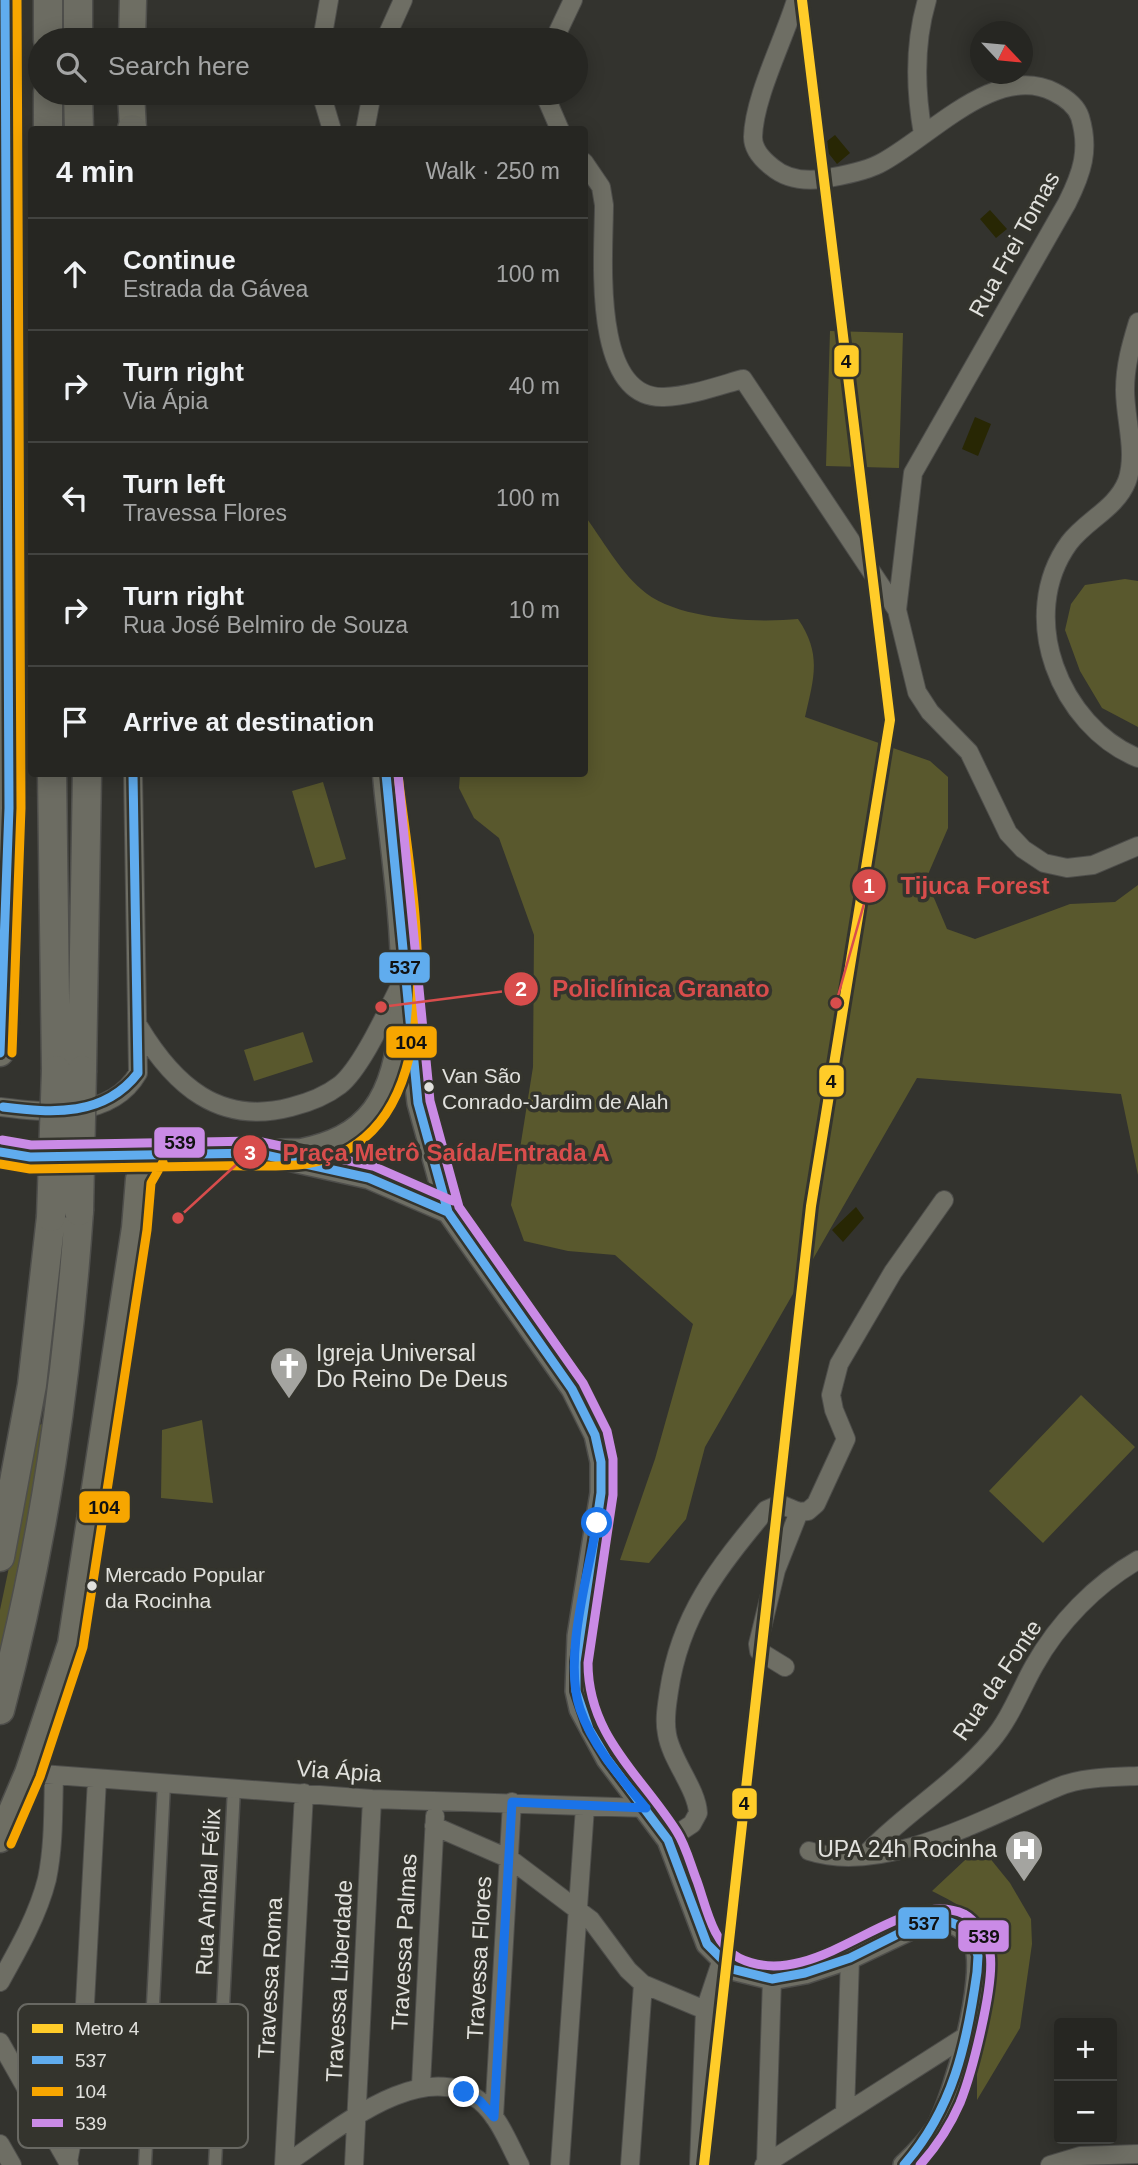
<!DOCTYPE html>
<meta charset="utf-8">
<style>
:root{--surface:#262622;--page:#2e2e2a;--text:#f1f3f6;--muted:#a4a5a5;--line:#424340}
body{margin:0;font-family:Arial,sans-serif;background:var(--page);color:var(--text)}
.controls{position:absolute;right:21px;bottom:21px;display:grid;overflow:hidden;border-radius:7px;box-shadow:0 4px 18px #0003}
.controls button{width:63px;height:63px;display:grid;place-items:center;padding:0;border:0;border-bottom:2px solid var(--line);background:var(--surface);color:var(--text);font:35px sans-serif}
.compass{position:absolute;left:970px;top:21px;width:63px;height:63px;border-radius:50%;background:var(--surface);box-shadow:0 4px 18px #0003;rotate:116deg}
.stop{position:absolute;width:21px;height:21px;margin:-16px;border:5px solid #1a73e8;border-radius:50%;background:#fff}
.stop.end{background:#1a73e8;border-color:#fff;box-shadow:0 2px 7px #0008}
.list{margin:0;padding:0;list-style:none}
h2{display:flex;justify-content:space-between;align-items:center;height:91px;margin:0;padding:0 28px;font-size:30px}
h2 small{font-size:23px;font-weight:400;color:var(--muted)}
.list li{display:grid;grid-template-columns:46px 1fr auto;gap:21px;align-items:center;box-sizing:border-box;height:112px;padding:0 28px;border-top:2px solid var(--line)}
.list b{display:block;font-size:26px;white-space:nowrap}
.list p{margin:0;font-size:23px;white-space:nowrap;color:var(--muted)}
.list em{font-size:23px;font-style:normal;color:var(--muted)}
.icon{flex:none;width:38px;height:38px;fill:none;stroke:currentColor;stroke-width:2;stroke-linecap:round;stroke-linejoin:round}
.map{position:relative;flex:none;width:1138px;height:2165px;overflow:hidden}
.search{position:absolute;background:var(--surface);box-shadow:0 4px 18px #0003;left:28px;top:28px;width:560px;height:77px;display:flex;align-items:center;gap:18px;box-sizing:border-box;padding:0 24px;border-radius:38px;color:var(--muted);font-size:26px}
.panel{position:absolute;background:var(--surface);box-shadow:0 4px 18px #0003;left:28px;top:126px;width:560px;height:651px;border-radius:7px}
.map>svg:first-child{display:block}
.green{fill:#59582d}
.water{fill:#282704}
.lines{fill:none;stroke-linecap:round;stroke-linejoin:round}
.pedestrian-casing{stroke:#4e4e4b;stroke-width:15}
.minor-casing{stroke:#4e4e4b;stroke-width:20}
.tertiary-casing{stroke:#4e4e4b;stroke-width:24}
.primary-casing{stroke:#4e4e4b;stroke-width:29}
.trunk-casing{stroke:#4e4e4b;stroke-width:31}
.pedestrian{stroke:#6e6e64;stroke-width:12}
.minor{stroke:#6e6e64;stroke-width:18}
.tertiary{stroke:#6e6e64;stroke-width:21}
.primary{stroke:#6e6e63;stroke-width:26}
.trunk{stroke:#6c6c62;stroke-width:28}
.trunk-bridge-casing{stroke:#4e4e4b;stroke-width:31;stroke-linecap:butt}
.trunk-bridge{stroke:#6c6c62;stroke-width:28}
.bus-1-casing{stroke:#34342d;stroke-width:14}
.bus-2-casing{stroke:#34342d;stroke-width:14}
.bus-3-casing{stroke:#34342d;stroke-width:14}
.bus-1{stroke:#60acee;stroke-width:9}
.bus-2{stroke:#f7a600;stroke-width:9}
.bus-3{stroke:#ca8be6;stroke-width:9}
.metro-1-casing{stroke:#34342d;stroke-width:16}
.metro-1{stroke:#ffcc29;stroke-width:10}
.route{stroke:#1a73e8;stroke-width:9}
.bus-dot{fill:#e1e1dd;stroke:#34342d;stroke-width:2.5}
.labels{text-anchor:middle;stroke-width:7;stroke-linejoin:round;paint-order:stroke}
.bus-label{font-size:21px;fill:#e1e1dd;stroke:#34342d;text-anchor:start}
.street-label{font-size:23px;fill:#e1e1dd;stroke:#34342d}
.poi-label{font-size:23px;fill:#e1e1dd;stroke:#34342d;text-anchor:start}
.key{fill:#34342d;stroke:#686862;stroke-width:2}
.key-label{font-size:19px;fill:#e1e1dd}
.leader{fill:none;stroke:#d84d4c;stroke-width:2.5}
.callout-dot{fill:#d84d4c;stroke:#34342d;stroke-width:2.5}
.mark-label{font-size:21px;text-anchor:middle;font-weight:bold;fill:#fff}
.callout-label{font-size:24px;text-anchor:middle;font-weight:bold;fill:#d84d4c;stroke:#34342d;stroke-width:7;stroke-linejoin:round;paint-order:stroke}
.line-badge{stroke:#34342d;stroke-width:2.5}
.pale-badge-label{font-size:19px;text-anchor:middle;font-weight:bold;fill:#111}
</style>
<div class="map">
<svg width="1138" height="2165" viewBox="0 0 1138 2165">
<rect width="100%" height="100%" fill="#33332e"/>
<!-- green -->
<path class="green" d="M830 331 903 333 899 468 826 466Z
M585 516C602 539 619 570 641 589 674 620 756 623 798 619 822 654 814 678 805 717L930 761 948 777V828L926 879 947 929 975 939 1070 904 1115 902 1138 885V1175L1121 1094 917 1078 705 1447 686 1519 649 1563 620 1560 655 1459 693 1324 615 1255 568 1251 524 1241 511 1205 533 1067 534 935 499 838 474 818 459 788 460 774H584Z
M1125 579 1138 581V727L1102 708 1080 671 1065 630 1071 604 1085 585Z
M323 782 346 859 315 868 292 791Z
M303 1032 313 1062 254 1081 244 1050Z
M1081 1395 1135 1447 1043 1543 989 1491Z
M202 1420 213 1503 161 1498 162 1430Z
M45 1423 12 1614 0 1658V1610L39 1425Z
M980 1846 1010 1883 1031 1919 1032 1944 1020 2028 977 2100V2025L996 1948C992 1920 955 1903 932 1891Z"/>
<!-- water -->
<path class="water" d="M835 135 850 153 837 164 822 145Z
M990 210 1007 229 996 238 980 219Z
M975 417 991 424 978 456 962 449Z
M856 1207 864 1218 843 1242 832 1230Z"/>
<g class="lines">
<defs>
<path id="pedestrian" d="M145 2165 164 1784
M215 2165 234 1788"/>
<path id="minor" d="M796 0C784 40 754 97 753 137 753 150 763 160 772 167 786 179 805 181 822 179 841 176 863 172 879 164 927 140 995 62 1054 92 1064 97 1076 105 1080 117 1090 150 1082 173 1067 203L913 473 897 610
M322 40 329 0
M385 40 403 0
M554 40 573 0
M321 93 332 130
M544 93 560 130
M365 130 372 93
M923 134C915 89 914 44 927 0
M584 162 601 187 604 205C604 253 590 400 664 397 690 396 718 386 743 379L897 610 917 692 930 712 969 752 1008 833 1023 849 1044 863 1067 868 1093 865 1138 846
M1138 322C1131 345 1125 366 1125 390 1125 419 1137 453 1127 481 1116 509 1086 520 1069 543 1016 616 1060 726 1138 758
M139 1027C174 1085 219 1126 291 1107 307 1103 327 1095 340 1085 362 1067 387 1011 401 984
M0 1107C47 1113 111 1120 138 1073L133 774
M799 1512 808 1511 816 1504 846 1439 834 1410 831 1395 839 1364 893 1272 944 1200
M785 1667 759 1651 758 1644 776 1570 799 1512
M28 1773 372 1799 646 1808
M434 1826 510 1859 591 1920 628 1970 643 1984 705 2010
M668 1840 692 1824 698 1813C697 1789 671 1760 667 1734 664 1719 667 1705 669 1691 680 1615 718 1568 766 1510L780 1504 799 1512
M809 1851C885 1876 988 1816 1058 1787 1081 1777 1113 1777 1138 1776
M864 1856C903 1814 954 1785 991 1741 1010 1719 1020 1691 1034 1666 1058 1623 1096 1584 1138 1560
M0 1982C18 1950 38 1915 47 1879 54 1845 53 1810 54 1776
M0 2042 69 2164
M421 2085 435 1816
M845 2113 850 1958
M494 2117 512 1802
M0 2144 12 2165
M68 2162 80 2097 97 1779
M766 2164 772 1979
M284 2165 304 1793
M284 2165C333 2133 422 2054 480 2101 499 2117 509 2144 520 2165
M354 2165 372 1799
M560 2165 585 1807
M630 2165 643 1984
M699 2165 705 2010 721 1962
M764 2165 966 2036
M1050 2165 1080 2156 1138 2154"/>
<path id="tertiary" d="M409 1023 418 1103 448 1212 572 1389 595 1435 601 1462V1493L578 1636 576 1691 580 1709 607 1759 668 1840 707 1944 732 1969 772 1979 805 1973 850 1958 930 1920C949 1919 965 1925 974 1943 989 1974 954 2099 936 2129 927 2143 916 2154 904 2165
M279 1158 369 1178 448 1212"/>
<path id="primary" d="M132 40 133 0
M131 93 133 130
M0 1053 9 808 5 0
M0 1152 30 1157 302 1152C331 1146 356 1136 375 1111 429 1039 393 861 386 774
M0 1839 28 1773 71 1644 135 1228 139 1179 153 1156"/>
<path id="trunk" d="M48 0V40
M78 0V40
M48 93V130
M78 93 79 130
M132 130V129
M52 774 56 1070
M82 1070 87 774
M0 1557 32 1385 51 1217
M0 1710C44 1544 67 1382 79 1211"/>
</defs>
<!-- pedestrian casing -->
<use href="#pedestrian" class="pedestrian-casing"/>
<!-- minor casing -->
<use href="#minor" class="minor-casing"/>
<!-- tertiary casing -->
<use href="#tertiary" class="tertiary-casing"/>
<!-- primary casing -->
<use href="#primary" class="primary-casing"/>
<!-- trunk casing -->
<use href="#trunk" class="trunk-casing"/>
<!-- pedestrian -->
<use href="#pedestrian" class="pedestrian"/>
<!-- minor -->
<use href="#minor" class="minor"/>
<!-- tertiary -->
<use href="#tertiary" class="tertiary"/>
<!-- primary -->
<use href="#primary" class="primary"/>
<!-- trunk -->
<use href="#trunk" class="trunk"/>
<defs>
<path id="trunk-bridge" d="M79 1211 82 1070
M51 1217 56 1070"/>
</defs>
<!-- trunk-bridge casing -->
<use href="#trunk-bridge" class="trunk-bridge-casing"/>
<!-- trunk-bridge -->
<use href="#trunk-bridge" class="trunk-bridge"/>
<defs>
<path id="bus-1" d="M386 774 418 1103 448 1212 572 1389 595 1435 601 1462V1493L576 1662V1691L589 1729 607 1759 668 1840 707 1944 732 1969 772 1979 805 1973 850 1958 918 1924 942 1919 960 1926 974 1943 978 1956 977 1972C967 2044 953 2109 904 2165
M0 1053 9 808 5 0
M3 1107C53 1113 104 1117 138 1073L133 774
M0 1152 30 1157 256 1153 369 1178 448 1212"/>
<path id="bus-2" d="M12 1053 21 808 17 0
M0 1164 30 1169C92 1168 154 1167 216 1166 245 1165 277 1168 306 1164 467 1137 410 885 398 774
M11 1844 40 1777 83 1647 147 1230 151 1183 163 1162"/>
<path id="bus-3" d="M398 774 430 1101 459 1207 583 1383 607 1431 613 1459V1495L588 1663C588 1736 641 1775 677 1832 686 1846 691 1866 697 1881 706 1906 713 1945 739 1958 816 1996 901 1884 964 1914 977 1921 987 1939 990 1953 995 1984 972 2073 960 2103 950 2126 937 2146 920 2165
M2 1140 31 1145 257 1141 373 1166 453 1201"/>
</defs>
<!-- bus-1 casing -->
<use href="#bus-1" class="bus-1-casing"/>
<!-- bus-2 casing -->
<use href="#bus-2" class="bus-2-casing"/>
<!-- bus-3 casing -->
<use href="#bus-3" class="bus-3-casing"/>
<!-- bus-1 -->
<use href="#bus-1" class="bus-1"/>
<!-- bus-2 -->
<use href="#bus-2" class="bus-2"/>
<!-- bus-3 -->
<use href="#bus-3" class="bus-3"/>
<defs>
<path id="metro-1" d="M704 2165 811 1206 890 720 802 0"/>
</defs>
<!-- metro-1 casing -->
<use href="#metro-1" class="metro-1-casing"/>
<!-- metro-1 -->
<use href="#metro-1" class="metro-1"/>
</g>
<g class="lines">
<!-- route -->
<path class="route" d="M464 2092 480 2101 494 2117 512 1802 646 1808C621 1778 593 1747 580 1709 563 1659 588 1575 597 1523"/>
</g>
<!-- icons -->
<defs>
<symbol id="church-pin" viewBox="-11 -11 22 30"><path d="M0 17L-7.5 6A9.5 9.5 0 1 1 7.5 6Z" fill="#a4a4a0" stroke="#34342d"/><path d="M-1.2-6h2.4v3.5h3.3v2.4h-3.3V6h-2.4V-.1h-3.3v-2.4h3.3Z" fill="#fff"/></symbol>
<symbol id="hospital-pin" viewBox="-11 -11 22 30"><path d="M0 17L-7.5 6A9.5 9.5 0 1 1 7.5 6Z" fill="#a4a4a0" stroke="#34342d"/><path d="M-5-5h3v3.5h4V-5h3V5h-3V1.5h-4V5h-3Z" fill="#fff"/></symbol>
</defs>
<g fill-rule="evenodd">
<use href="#church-pin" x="267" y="1344" width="44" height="60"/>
<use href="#hospital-pin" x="1002" y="1827" width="44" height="60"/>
</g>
<!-- markers -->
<g class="bus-dot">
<circle cx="429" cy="1087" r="6"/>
<circle cx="92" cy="1586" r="6"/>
</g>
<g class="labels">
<!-- bus labels -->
<g class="bus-label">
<text x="442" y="1083">Van São<tspan x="442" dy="26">Conrado-Jardim de Alah</tspan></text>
<text x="105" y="1582">Mercado Popular<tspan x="105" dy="26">da Rocinha</tspan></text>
</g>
<!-- street labels -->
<g class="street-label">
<text transform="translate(1014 244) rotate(-61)" y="8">Rua Frei Tomas</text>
<text transform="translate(997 1680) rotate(-56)" y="8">Rua da Fonte</text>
<text transform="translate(339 1771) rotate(4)" y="8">Via Ápia</text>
<text transform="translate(208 1892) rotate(-87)" y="8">Rua Aníbal Félix</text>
<text transform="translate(404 1942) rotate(-87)" y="8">Travessa Palmas</text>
<text transform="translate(479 1958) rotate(-87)" y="8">Travessa Flores</text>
<text transform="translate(270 1978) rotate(-87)" y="8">Travessa Roma</text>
<text transform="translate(339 1981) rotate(-87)" y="8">Travessa Liberdade</text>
</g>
<!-- poi labels -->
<g class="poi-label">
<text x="316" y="1361">Igreja Universal<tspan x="316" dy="26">Do Reino De Deus</tspan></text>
<text x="997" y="1857" text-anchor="end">UPA 24h Rocinha</text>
</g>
</g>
<!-- legend -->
<rect x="18" y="2004" width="230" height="144" rx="10" class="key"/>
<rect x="32" y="2024" width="31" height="9" fill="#ffcc29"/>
<rect x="32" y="2056" width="31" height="8" fill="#60acee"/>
<rect x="32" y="2087" width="31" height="9" fill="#f7a600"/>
<rect x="32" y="2119" width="31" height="8" fill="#ca8be6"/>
<g class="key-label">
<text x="75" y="2035">Metro 4</text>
<text x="75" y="2067">537</text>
<text x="75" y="2098">104</text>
<text x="75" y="2130">539</text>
</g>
<!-- callouts -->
<path class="leader" d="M836 1003L869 886M381 1007L521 989M178 1218L250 1152"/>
<g class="callout-dot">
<circle cx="836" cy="1003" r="7"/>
<circle cx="381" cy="1007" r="7"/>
<circle cx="178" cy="1218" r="7"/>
<circle cx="869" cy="886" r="18"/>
<circle cx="521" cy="989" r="18"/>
<circle cx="250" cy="1152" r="18"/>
</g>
<g class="mark-label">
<text x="869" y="893">1</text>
<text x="521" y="996">2</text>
<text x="250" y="1160">3</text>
</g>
<g class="callout-label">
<text x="975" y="894">Tijuca Forest</text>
<text x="661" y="997">Policlínica Granato</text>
<text x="446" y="1161">Praça Metrô Saída/Entrada A</text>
</g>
<g class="line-badge">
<rect x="833" y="344" width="27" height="34" rx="7" fill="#ffcc29"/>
<rect x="378" y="951" width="53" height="33" rx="7" fill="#60acee"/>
<rect x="385" y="1025" width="53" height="34" rx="7" fill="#f7a600"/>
<rect x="818" y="1064" width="27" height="34" rx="7" fill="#ffcc29"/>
<rect x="153" y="1126" width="53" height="33" rx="7" fill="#ca8be6"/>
<rect x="78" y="1490" width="53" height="34" rx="7" fill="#f7a600"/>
<rect x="731" y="1787" width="27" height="33" rx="7" fill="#ffcc29"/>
<rect x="897" y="1906" width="53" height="34" rx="7" fill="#60acee"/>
<rect x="957" y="1919" width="53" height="34" rx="7" fill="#ca8be6"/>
</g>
<g class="pale-badge-label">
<text x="846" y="368">4</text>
<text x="405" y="974">537</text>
<text x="411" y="1049">104</text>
<text x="831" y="1088">4</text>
<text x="180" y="1149">539</text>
<text x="104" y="1514">104</text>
<text x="744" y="1810">4</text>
<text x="924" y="1930">537</text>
<text x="984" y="1943">539</text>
</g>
</svg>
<div class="controls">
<button>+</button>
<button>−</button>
</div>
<svg class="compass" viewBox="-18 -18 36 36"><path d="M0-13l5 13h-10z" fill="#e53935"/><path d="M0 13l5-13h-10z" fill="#a4a5a5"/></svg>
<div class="stop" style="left:597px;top:1523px"></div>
<div class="stop end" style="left:464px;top:2092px"></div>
<div class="search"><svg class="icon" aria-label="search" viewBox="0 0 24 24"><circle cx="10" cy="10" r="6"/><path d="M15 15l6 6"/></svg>Search here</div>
<section class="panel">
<h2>4 min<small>Walk · 250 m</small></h2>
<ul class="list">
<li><svg class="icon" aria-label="ahead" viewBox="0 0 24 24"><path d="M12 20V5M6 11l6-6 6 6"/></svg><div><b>Continue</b><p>Estrada da Gávea</p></div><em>100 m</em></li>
<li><svg class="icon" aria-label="right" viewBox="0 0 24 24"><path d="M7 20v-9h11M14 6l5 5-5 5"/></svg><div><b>Turn right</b><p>Via Ápia</p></div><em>40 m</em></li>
<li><svg class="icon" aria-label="left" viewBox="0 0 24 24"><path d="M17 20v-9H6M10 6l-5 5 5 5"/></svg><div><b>Turn left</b><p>Travessa Flores</p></div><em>100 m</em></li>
<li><svg class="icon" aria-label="right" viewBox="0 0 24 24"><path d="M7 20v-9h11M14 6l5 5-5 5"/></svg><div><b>Turn right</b><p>Rua José Belmiro de Souza</p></div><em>10 m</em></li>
<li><svg class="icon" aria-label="arrive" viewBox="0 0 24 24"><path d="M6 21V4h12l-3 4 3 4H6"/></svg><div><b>Arrive at destination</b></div></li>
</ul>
</section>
</div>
